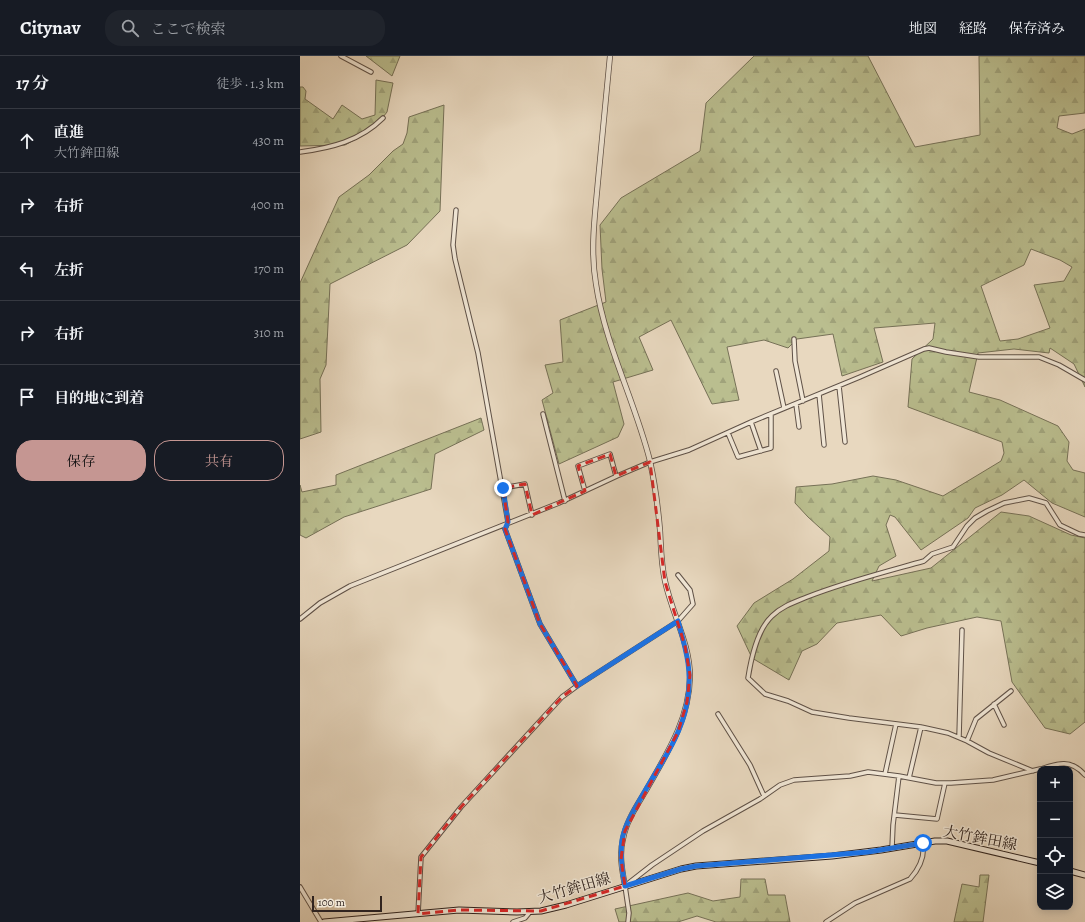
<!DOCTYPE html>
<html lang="ja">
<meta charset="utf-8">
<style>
:root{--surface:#171b24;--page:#20242c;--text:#f1f3f6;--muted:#9ea1a6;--line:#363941;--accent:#c59692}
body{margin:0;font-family:Alegreya,"Noto Serif JP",serif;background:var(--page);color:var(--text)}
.controls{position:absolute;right:12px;bottom:12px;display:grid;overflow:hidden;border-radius:8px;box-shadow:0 2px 10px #0003}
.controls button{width:36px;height:36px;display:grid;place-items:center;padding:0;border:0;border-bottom:1px solid var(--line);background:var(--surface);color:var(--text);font:20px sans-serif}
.scale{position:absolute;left:12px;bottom:10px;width:70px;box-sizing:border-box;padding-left:4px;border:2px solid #31241f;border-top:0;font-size:11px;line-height:14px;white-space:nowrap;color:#31241f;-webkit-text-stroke:3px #f0e6d5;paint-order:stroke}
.stop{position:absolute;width:12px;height:12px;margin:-9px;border:3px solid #1a73e8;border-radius:50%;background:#fff}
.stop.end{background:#1a73e8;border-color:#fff;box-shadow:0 1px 4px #0008}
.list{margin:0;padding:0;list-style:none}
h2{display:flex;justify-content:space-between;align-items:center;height:52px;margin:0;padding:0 16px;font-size:17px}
h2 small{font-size:13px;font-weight:400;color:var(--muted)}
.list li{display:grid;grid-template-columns:26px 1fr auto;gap:12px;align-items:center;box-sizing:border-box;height:64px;padding:0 16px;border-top:1px solid var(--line)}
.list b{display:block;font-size:15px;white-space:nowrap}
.list p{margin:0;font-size:13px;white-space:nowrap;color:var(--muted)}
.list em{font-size:13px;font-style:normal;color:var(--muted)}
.actions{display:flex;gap:8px;padding:12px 16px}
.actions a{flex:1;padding:9px 0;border:1px solid var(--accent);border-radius:16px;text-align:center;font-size:14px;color:var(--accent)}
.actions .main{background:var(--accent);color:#111}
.icon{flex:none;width:22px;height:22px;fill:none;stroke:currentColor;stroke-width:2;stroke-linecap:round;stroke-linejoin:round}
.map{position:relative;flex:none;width:785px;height:866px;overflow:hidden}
header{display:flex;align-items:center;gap:24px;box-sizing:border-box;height:56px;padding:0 20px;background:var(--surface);border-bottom:1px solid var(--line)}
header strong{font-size:19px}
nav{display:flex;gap:22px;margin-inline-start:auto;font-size:14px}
.search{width:280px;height:36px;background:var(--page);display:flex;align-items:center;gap:10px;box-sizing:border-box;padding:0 14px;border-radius:16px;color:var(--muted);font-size:15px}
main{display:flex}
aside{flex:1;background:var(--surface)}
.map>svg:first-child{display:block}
.forest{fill:url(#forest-firs);stroke:#767157;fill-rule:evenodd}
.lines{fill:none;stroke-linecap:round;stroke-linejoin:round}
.minor-casing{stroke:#5f5147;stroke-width:5.5}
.tertiary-casing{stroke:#5f5147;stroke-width:6}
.secondary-casing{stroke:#31241f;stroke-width:7}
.minor{stroke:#f0e6d5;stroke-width:3.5}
.tertiary{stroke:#f0e6d5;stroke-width:4.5}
.secondary{stroke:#f0e6d5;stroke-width:5}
.route{stroke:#1a73e8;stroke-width:5}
.marked{fill:none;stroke:#d62828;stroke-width:3;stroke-dasharray:8 5;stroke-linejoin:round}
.labels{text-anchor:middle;stroke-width:3;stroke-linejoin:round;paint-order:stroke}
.street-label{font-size:15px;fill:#31241f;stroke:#f0e6d5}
</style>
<header>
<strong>Citynav</strong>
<div class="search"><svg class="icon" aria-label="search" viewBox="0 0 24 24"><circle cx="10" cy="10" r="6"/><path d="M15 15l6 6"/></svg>ここで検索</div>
<nav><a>地図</a><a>経路</a><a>保存済み</a></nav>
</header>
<main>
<aside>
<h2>17 分<small>徒歩 · 1.3 km</small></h2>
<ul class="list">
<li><svg class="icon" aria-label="ahead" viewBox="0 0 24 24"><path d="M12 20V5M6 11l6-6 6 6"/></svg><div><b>直進</b><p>大竹鉾田線</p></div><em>430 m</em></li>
<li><svg class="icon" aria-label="right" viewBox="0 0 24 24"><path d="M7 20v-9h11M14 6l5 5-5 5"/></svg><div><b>右折</b></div><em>400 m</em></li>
<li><svg class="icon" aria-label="left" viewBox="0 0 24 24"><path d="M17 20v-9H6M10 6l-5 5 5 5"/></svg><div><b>左折</b></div><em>170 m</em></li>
<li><svg class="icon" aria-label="right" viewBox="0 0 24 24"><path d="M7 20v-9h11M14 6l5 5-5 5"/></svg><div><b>右折</b></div><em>310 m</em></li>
<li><svg class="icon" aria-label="arrive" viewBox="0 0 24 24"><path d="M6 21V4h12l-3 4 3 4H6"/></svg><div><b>目的地に到着</b></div></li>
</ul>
<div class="actions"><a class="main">保存</a><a>共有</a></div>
</aside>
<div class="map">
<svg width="785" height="866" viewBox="0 0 785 866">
<defs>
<pattern id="forest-firs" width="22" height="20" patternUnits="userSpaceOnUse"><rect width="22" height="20" fill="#babe8f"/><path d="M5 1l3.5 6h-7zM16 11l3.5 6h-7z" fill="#a0a37b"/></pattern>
</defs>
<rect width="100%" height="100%" fill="#e8d8bf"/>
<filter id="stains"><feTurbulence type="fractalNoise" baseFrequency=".005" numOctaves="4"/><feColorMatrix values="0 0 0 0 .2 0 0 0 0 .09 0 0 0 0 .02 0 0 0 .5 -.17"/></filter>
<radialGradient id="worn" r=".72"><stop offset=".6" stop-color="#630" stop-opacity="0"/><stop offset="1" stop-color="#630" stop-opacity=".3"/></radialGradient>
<!-- forest -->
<path class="forest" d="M66 0H100L92 20Z
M454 0H568L615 91 680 79 679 0H785V57L759 60 757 72 772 78 785 73V331L774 308 750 292 749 297 714 293 678 297 669 336 700 344 758 370 769 386 767 405 773 414 785 417V461L752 447 724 424 702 439 675 452 668 462 621 494 595 461 590 459 586 469 596 500 579 510 572 525 631 512 701 456 729 460 771 479 785 482V666L770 678 745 672 712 626 701 565 677 561 627 572 601 580 581 559 537 567 517 588 502 595 489 624 452 602 437 570 454 547 493 523 529 495 530 481 508 461 495 447 496 431 532 428 573 420 596 424 643 440 701 405 704 397 702 386 608 351 612 303 633 283 635 267 574 272 583 306 542 320 533 278 497 283 488 292 464 284 427 291 439 344 412 348 371 264 339 281 353 314 313 326 324 368 318 381 259 408 242 344 253 337 245 309 263 306 260 264 306 246 302 213 300 169 321 142 400 95 406 47ZM731 193 760 204 772 211 764 225 734 229 750 272 718 283 700 285 681 230 724 209Z
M76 24 93 27 87 56 80 65 67 77 45 89 0 90V31H3L6 35 5 43 33 63 42 49 62 63 75 59Z
M144 49 140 155 107 189 30 228 26 309 20 323 21 376 0 383V227L39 141 69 119 93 95 103 88 107 77 109 61Z
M181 362 184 374 135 398 131 433 44 461 6 482 0 479V429L2 436 36 429V419Z
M680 819H689L683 866H654L662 828 679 831Z
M441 823H465L468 839H485L490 866H416L397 860 378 866H319L315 853 388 837 413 845 440 841Z"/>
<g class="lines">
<defs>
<path id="minor" d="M41 0 71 16
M0 96C31 92 60 85 83 62
M156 154 153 189 155 203 178 297 208 466 205 473 240 568 277 630
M494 283 495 305 503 345
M476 315 484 352
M539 330 545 386
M519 338 524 389
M496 348 499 371
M243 358 265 445
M451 366 461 395
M428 377 438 401 471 392V358
M203 432 225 428 232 459
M285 435 278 410 310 398 316 420
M0 563 20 547 50 530 259 447 317 420 350 406 389 394 451 366 560 321 624 293 629 292 646 296 679 301H739L759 309 785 324
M694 648 704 669
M418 658 450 709 464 740
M659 681 662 574
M667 685 676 663 711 635
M741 713C758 707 771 703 785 719
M733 715 689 697 667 685 648 677 621 671 549 662 512 656 488 645 465 638 448 622C451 603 458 573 472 560 482 550 495 546 507 541 545 526 585 516 624 505L632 498 653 491 667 470 675 462 687 455 704 447 729 442 746 447 760 469 779 478 785 479
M585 718 596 668
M609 722 621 671
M595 759 637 763 645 727
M592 792 593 769 599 720
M0 831 21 866
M118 858 121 801 161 751 262 641 277 630 378 565 393 548 390 534 378 519
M213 866 225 862 230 856
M328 866 329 857 325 830 352 809 403 775 460 743 480 729 494 724 550 720 568 716 599 720 636 727H651L693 724 740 713
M526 866 555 847 610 823C619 813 625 801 623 787"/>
<path id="tertiary" d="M310 0C306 42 302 83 298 125 295 159 290 194 296 228 305 289 335 345 350 405 355 428 358 451 360 474 361 491 361 508 365 525 372 558 390 587 390 621 389 665 366 699 345 736 336 751 326 766 323 783 319 798 322 814 325 830"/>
<path id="secondary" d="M770 815 785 819
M24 866 159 854 217 856 241 855 266 849 381 813 396 810 532 800 581 794 635 785H647L740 807"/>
</defs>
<!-- minor casing -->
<use href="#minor" class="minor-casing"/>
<!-- tertiary casing -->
<use href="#tertiary" class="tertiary-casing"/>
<!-- secondary casing -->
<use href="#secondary" class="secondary-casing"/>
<!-- minor -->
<use href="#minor" class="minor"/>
<!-- tertiary -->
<use href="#tertiary" class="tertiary"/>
<!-- secondary -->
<use href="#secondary" class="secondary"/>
</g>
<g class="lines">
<!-- route -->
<path class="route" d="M203 432 208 466 205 473 240 568 277 630 378 565C386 594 393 616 387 647 381 681 359 710 342 740 334 754 325 768 322 784 320 800 322 815 325 830L381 813 396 810 568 796 623 787"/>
</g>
<!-- marked area -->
<path class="marked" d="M310 398 316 420 350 406 365 526 385 590 390 619 387 646 378 676 325 775 321 803 325 830 241 855 159 854 118 858 121 801 161 751 262 641 277 630 240 568 205 473 208 466 203 432 225 428 232 459 285 435 278 410Z"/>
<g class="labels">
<!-- street labels -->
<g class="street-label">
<text transform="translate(680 782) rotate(11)" y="5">大竹鉾田線</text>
<text transform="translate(274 832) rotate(-16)" y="5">大竹鉾田線</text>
</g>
</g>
<rect width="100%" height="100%" filter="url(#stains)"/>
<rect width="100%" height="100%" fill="url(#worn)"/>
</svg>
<div class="controls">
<button>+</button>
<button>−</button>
<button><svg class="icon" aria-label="locate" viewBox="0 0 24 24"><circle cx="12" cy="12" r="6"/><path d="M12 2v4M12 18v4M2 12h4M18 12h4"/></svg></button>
<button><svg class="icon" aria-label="layers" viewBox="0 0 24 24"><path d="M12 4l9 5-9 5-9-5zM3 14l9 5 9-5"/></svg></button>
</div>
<div class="scale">100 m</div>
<div class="stop" style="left:623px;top:787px"></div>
<div class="stop end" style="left:203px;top:432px"></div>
</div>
</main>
